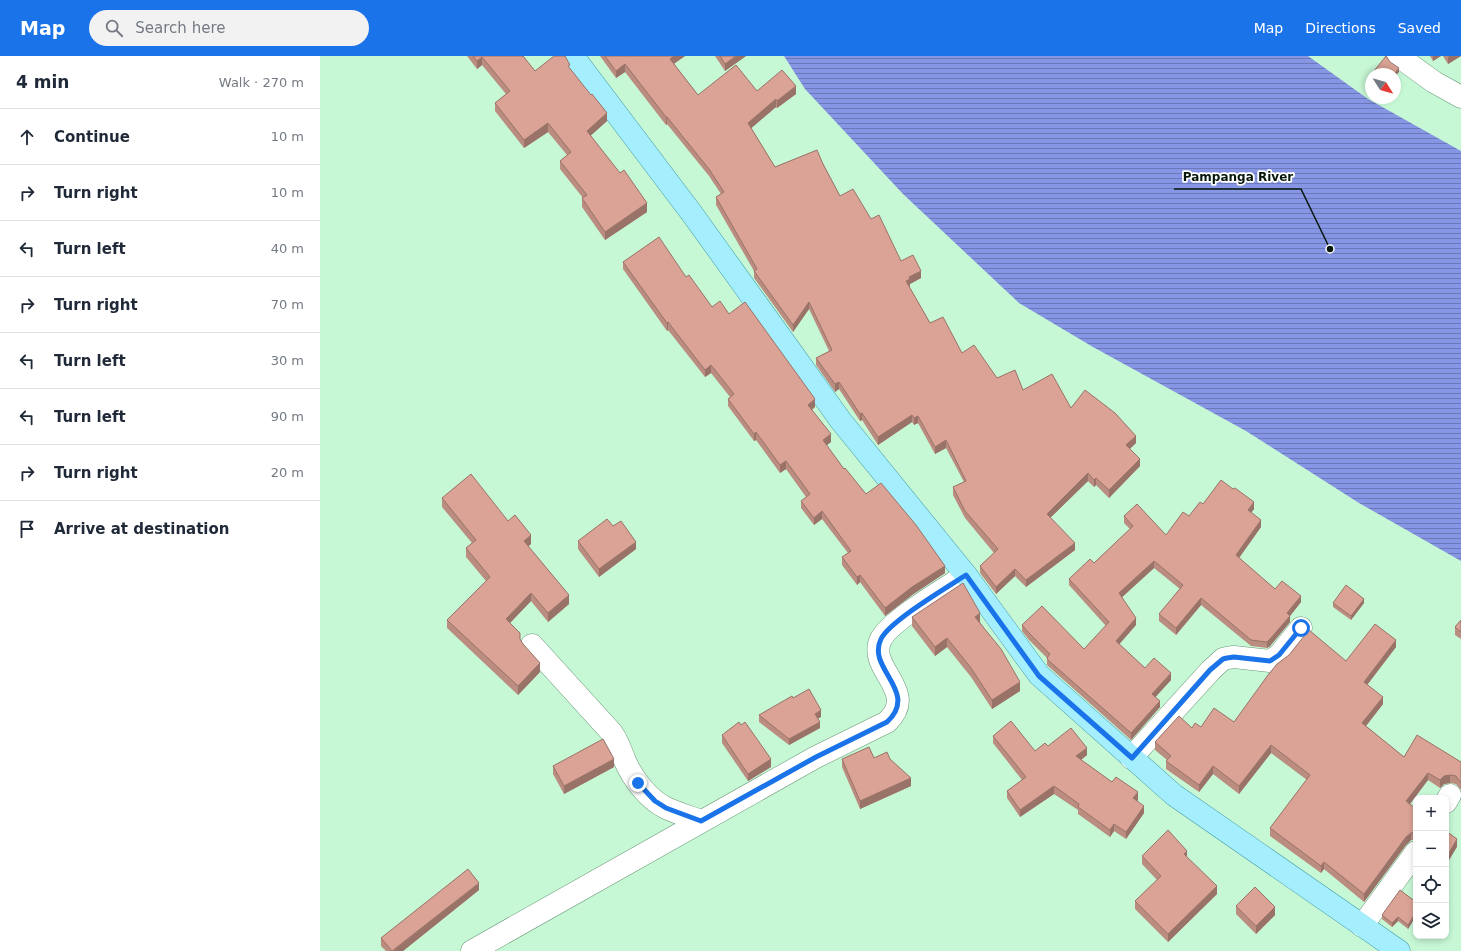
<!DOCTYPE html>
<meta charset="utf-8">
<style>
:root{--surface:#fff;--page:#f2f2f3;--text:#1f2937;--muted:#747a83;--line:#e0e1e3;--accent:#1a73e8}
body{margin:0;font-family:"DejaVu Sans",sans-serif;background:var(--page);color:var(--text)}
.controls{position:absolute;right:12px;bottom:12px;display:grid;overflow:hidden;border-radius:8px;box-shadow:0 2px 6px #0003}
.controls button{width:36px;height:36px;display:grid;place-items:center;padding:0;border:0;border-bottom:1px solid var(--line);background:var(--surface);color:var(--text);font:20px sans-serif}
.compass{position:absolute;left:1045px;top:12px;width:36px;height:36px;border-radius:50%;background:var(--surface);box-shadow:0 2px 6px #0003;rotate:127deg}
.stop{position:absolute;width:12px;height:12px;margin:-9px;border:3px solid #1a73e8;border-radius:50%;background:#fff}
.stop.end{background:#1a73e8;border-color:#fff;box-shadow:0 1px 4px #0008}
.list{margin:0;padding:0;list-style:none}
h2{display:flex;justify-content:space-between;align-items:center;height:52px;margin:0;padding:0 16px;font-size:17px}
h2 small{font-size:13px;font-weight:400;color:var(--muted)}
.list li{display:grid;grid-template-columns:26px 1fr auto;gap:12px;align-items:center;box-sizing:border-box;height:56px;padding:0 16px;border-top:1px solid var(--line)}
.list b{display:block;font-size:15px;white-space:nowrap}
.list em{font-size:13px;font-style:normal;color:var(--muted)}
.icon{flex:none;width:22px;height:22px;fill:none;stroke:currentColor;stroke-width:2;stroke-linecap:round;stroke-linejoin:round}
.map{position:relative;flex:none;width:1141px;height:895px;overflow:hidden}
header{display:flex;align-items:center;gap:24px;box-sizing:border-box;height:56px;padding:0 20px;background:var(--accent);color:#fff}
header strong{font-size:19px}
nav{display:flex;gap:22px;margin-inline-start:auto;font-size:14px}
.search{width:280px;height:36px;background:var(--page);display:flex;align-items:center;gap:10px;box-sizing:border-box;padding:0 14px;border-radius:22px;color:var(--muted);font-size:15px}
main{display:flex}
aside{flex:1;background:var(--surface)}
.map>svg:first-child{display:block}
.water{fill:url(#water-rules)}
.lines{fill:none;stroke-linecap:round;stroke-linejoin:round}
.minor-casing{stroke:#689677;stroke-width:23}
.major-casing{stroke:#469ba8;stroke-width:23}
.minor{stroke:#fff;stroke-width:22}
.major{stroke:#a4eefd;stroke-width:22}
.wall{fill:#bb8c80}
.shaded-wall{fill:#997268}
.building{fill:#daa395;stroke:#997268}
.route{stroke:#1a73e8;stroke-width:5}
.leader{fill:none;stroke:#06180c;stroke-width:1.5}
.callout-dot{fill:#06180c;stroke:#fff;stroke-width:1.5}
.callout-label{font-size:12px;text-anchor:middle;font-weight:bold;fill:#06180c;stroke:#fff;stroke-width:3.5;stroke-linejoin:round;paint-order:stroke}
</style>
<header>
<strong>Map</strong>
<div class="search"><svg class="icon" aria-label="search" viewBox="0 0 24 24"><circle cx="10" cy="10" r="6"/><path d="M15 15l6 6"/></svg>Search here</div>
<nav><a>Map</a><a>Directions</a><a>Saved</a></nav>
</header>
<main>
<aside>
<h2>4 min<small>Walk · 270 m</small></h2>
<ul class="list">
<li><svg class="icon" aria-label="ahead" viewBox="0 0 24 24"><path d="M12 20V5M6 11l6-6 6 6"/></svg><div><b>Continue</b></div><em>10 m</em></li>
<li><svg class="icon" aria-label="right" viewBox="0 0 24 24"><path d="M7 20v-9h11M14 6l5 5-5 5"/></svg><div><b>Turn right</b></div><em>10 m</em></li>
<li><svg class="icon" aria-label="left" viewBox="0 0 24 24"><path d="M17 20v-9H6M10 6l-5 5 5 5"/></svg><div><b>Turn left</b></div><em>40 m</em></li>
<li><svg class="icon" aria-label="right" viewBox="0 0 24 24"><path d="M7 20v-9h11M14 6l5 5-5 5"/></svg><div><b>Turn right</b></div><em>70 m</em></li>
<li><svg class="icon" aria-label="left" viewBox="0 0 24 24"><path d="M17 20v-9H6M10 6l-5 5 5 5"/></svg><div><b>Turn left</b></div><em>30 m</em></li>
<li><svg class="icon" aria-label="left" viewBox="0 0 24 24"><path d="M17 20v-9H6M10 6l-5 5 5 5"/></svg><div><b>Turn left</b></div><em>90 m</em></li>
<li><svg class="icon" aria-label="right" viewBox="0 0 24 24"><path d="M7 20v-9h11M14 6l5 5-5 5"/></svg><div><b>Turn right</b></div><em>20 m</em></li>
<li><svg class="icon" aria-label="arrive" viewBox="0 0 24 24"><path d="M6 21V4h12l-3 4 3 4H6"/></svg><div><b>Arrive at destination</b></div></li>
</ul>
</aside>
<div class="map">
<svg width="1141" height="895" viewBox="0 0 1141 895">
<defs>
<pattern id="water-rules" width="6" height="5" patternUnits="userSpaceOnUse"><rect width="6" height="5" fill="#8696e5"/><path d="M0 2.5h6" fill="none" stroke="#6c79b8"/></pattern>
</defs>
<rect width="100%" height="100%" fill="#c7f8d5"/>
<!-- water -->
<path class="water" d="M464 0H988L1048 43 1141 95V505L1039 447 926 375 773 291 699 247 583 138 485 33Z"/>
<g class="lines">
<defs>
<path id="minor" d="M1078 0 1114 26 1141 41
M212 589 292 677C299 687 301 695 305 705 313 723 328 743 346 752 357 757 370 761 381 765
M811 702 891 614 903 603 907 602 914 601 950 605 959 599 981 572
M1126 746 1130 739
M1042 870 1096 796
M152 895 496 701 567 666C600 635 546 613 561 583 570 565 626 532 646 519"/>
<path id="major" d="M253 0 373 159 521 365 646 519 719 619 854 739 1079 895"/>
</defs>
<!-- minor casing -->
<use href="#minor" class="minor-casing"/>
<!-- major casing -->
<use href="#major" class="major-casing"/>
<!-- minor -->
<use href="#minor" class="minor"/>
<!-- major -->
<use href="#major" class="major"/>
</g>
<!-- wall -->
<path class="wall" d="M147 0H203L215 15 250 13 287 65 270 80 327 156 285 184 262 151V142H263L240 113V105L247 99 228 76 204 92 175 55V47L186 38 162 9 157 13Z
M280 0H365L354 8 378 39 437 35 476 38 457 52 456 51 431 72 455 111 503 108 520 140 551 163 581 205 601 222 590 228V230L589 231 610 267 642 297 677 322 703 334 751 352 816 387 810 393 820 410 789 442 776 429 774 431 768 425 730 462 755 494 706 531 695 520 676 538 660 517V510L674 497 645 462 633 439V431L644 426 626 392 615 398 598 367 594 369 592 366 558 389 542 364 540 365 519 333 515 336 496 309V302L509 295 489 253 473 276 434 222V215L396 149V141L401 138 389 120 347 68 346 69 305 16 296 22Z
M395 0H426L405 15Z
M1110 0H1121L1113 5Z
M1123 0H1141L1128 8Z
M303 206 366 221 392 251 409 258 495 351 492 354 511 386 506 389 524 413 546 438 625 517 592 539 565 560 540 526 537 529 522 509V501L528 497 502 463 494 469 481 452V445L486 441 466 413 460 417 436 384 434 385 408 350V343L410 341 391 317 385 321 348 274 347 275 303 213Z
M122 442 188 465 211 488 208 490 249 548 228 566 211 545 190 567 220 616 198 639 127 572V564L166 525 146 501V492L152 487 122 451Z
M883 448 934 453 931 457 941 471 919 502 955 533 981 546 970 560V566L950 590 947 592 931 590 881 549 856 579 839 565V558L860 533 834 512 802 541 816 569 799 588 825 612 851 624 835 641 840 651 811 684 728 610 727 609V602L709 584 702 575V569L764 593 786 570 749 529V523L774 507 810 473 804 467V460L846 479Z
M293 470 316 493 279 521 258 493V485Z
M1013 547H1044L1031 564 1013 551Z
M592 561 660 566 700 635 672 653 651 621 627 591 615 600 592 570Z
M1141 564V583L1135 579V571Z
M1076 591 1047 629 1063 648 1046 670 1084 701 1141 706V734L1136 728 1130 727 1124 728 1120 732 1108 724 1090 748 1096 753V784H1091L1086 789 1044 846 1004 813 1001 817 950 780V772L987 724 951 697 919 738 893 718 879 736 846 713V705L847 704 835 694V686L872 672 914 666 1026 605Z
M473 642 501 661 498 662 500 672 469 689 439 666V659Z
M402 679 451 711 428 725 402 687Z
M673 680 715 695 728 690 767 699 761 704 818 744 817 745 824 757 806 783 794 775 790 781 758 758V754L734 738 700 761 687 742V735L702 724 673 687Z
M554 702 570 703 591 730 540 753 522 711V703Z
M233 710 294 711 244 738 233 718Z
M822 800 867 801 897 838 848 886 815 853V845L837 824 822 808Z
M159 834 83 895H66L61 890V882Z
M1096 846V860L1088 873 1078 865 1072 871 1062 863V859Z
M916 850 955 859 936 878 916 858Z"/>
<!-- shaded-wall -->
<path class="shaded-wall" d="M354 0H365L350 10V3Z
M416 0H426L405 15V8Z
M1113 0H1121L1113 5Z
M1130 0H1141L1128 8V1Z
M162 1V9L157 13V5Z
M305 8V16L296 22V15Z
M1079 12V16L1075 21V18H1074Z
M476 30V38L457 52V45Z
M456 43V51L428 75V67Z
M287 57V65L267 83V75Z
M346 61H347V68L346 69Z
M228 67V76L204 92V84Z
M327 147V156L285 184V176Z
M601 215V222L590 228V230L586 232V225L589 221Z
M489 246V253L473 276V269Z
M348 266V274L347 275V267Z
M391 309V317L385 321V314Z
M519 326V333L515 336V328Z
M495 343V351L488 356V349Z
M542 357V364L540 365V358Z
M592 359V366L558 389V381Z
M598 360V367L594 369V362Z
M436 376V384L434 385V378Z
M511 378V386L503 392V384Z
M816 380V387L806 396V389Z
M626 384V392L615 398V391Z
M820 403V410L789 442V434Z
M466 405V413L460 417V409Z
M768 417V425L727 465V458Z
M776 422V429L774 431V424Z
M934 446V453L928 461V454Z
M502 455V463L494 469V462Z
M941 464V471L916 506V499Z
M211 479V488L204 494V485Z
M316 486V493L279 521V513Z
M755 487V494L706 531V524Z
M834 505V512L799 544V537Z
M625 510V517L592 539 565 560V552L592 531Z
M695 513V520L676 538V531Z
M540 519V526L537 529V521Z
M211 537V545L186 571V563Z
M249 539V548L228 566V557Z
M981 540V546L970 560V566L950 590 947 592V586L967 557Z
M881 542V549L856 579V572Z
M1044 543V547L1031 564V560Z
M660 557V566L655 570V561Z
M816 562V569L796 592V585Z
M627 582V591L615 600V591Z
M1076 584V591L1044 633V626Z
M220 607V616L198 639V630Z
M851 617V624L832 645V638Z
M700 626V635L672 653V644Z
M1063 641V648L1042 675V667Z
M840 645V651L811 684V677Z
M501 654V661L495 664V658Z
M500 666V672L469 689V683Z
M951 689V697L919 738V730Z
M767 692V699L756 708V700Z
M294 703V711L244 738V730Z
M451 703V711L428 725V718Z
M893 710V718L879 736V729Z
M1108 717V724L1086 753V745Z
M1130 719V727L1124 728 1120 732V724L1124 720Z
M591 722V730L540 753V745Z
M734 730V738L700 761V754Z
M818 736V744L813 749V742Z
M824 750V757L806 783V776Z
M794 768V775L790 781V774Z
M1091 777V784L1086 789 1044 846V838L1086 781Z
M1137 783V791L1126 809V802Z
M867 795V803L864 798Z
M1004 806V813L1001 817V810Z
M159 827V834L83 895H73Z
M897 830V838L848 886V878Z
M955 851V859L936 878V870Z
M1096 856V860L1088 873V869Z
M1078 861V865L1072 871V867Z"/>
<!-- building -->
<path class="building" d="M153 0H203L215 15 234 0H245L250 9 248 10 271 39 272 38 287 57 267 75 300 117 304 114 327 147 285 176 262 142 267 139 240 105 251 96 228 67 204 84 175 47 190 35 162 1 157 5Z
M285 0H354L350 3 378 39 416 9 437 35 462 14 476 30 457 45 456 43 428 67 455 111 497 94 503 108 520 140 533 133 551 163 559 159 581 205 593 199 601 215 589 221 590 223 586 225 610 267 623 261 642 297 654 289 677 322 695 314 703 334 732 318 751 352 765 334 795 357 816 380 806 389 820 403 789 434 776 422 774 424 768 417 727 458 755 487 706 524 695 513 676 531 660 510 678 493 645 455 633 431 646 425 626 384 615 391 598 360 594 362 592 359 558 381 542 357 540 358 519 326 515 328 496 302 512 294 489 246 473 269 434 215 437 213 396 141 404 136 389 113 347 61H346L305 8 296 15Z
M400 0H416L405 8Z
M1066 0 1070 6 1079 12 1074 18H1058L1054 15Z
M339 181 366 221 369 219 392 251 400 245 409 258 425 246 495 343 488 349 511 378 503 384 524 413 525 412 546 438 561 427 596 469 625 510 592 531 565 552 540 519 537 521 522 501 531 495 502 455 494 462 481 445 490 438 466 405 460 409 436 376 434 378 408 343 414 338 391 309 385 314 348 266 347 267 303 206Z
M151 418 188 465 195 459 211 479 204 485 249 539 228 557 211 537 186 563 200 577V583L203 588 220 607 198 630 127 564 170 521 146 492 156 484 122 442Z
M901 424 913 433 915 432 934 446 928 454 941 464 916 499 955 533 962 525 981 540 967 557 970 560 950 583 947 586 931 584 881 542 856 572 839 558 863 529 834 505 799 537 816 562 796 585 825 612 834 602 851 617 832 638 840 645 811 677 728 604 727 602 730 598 709 577 702 569 722 550 764 593 789 566 749 523 770 503 774 507 813 470 804 460 817 448 846 479 863 456 869 460 880 446 883 448Z
M287 463 293 470 301 465 316 486 279 513 258 485Z
M643 527 660 557 655 561 681 593 700 626 672 644 651 612 627 582 615 591 592 561Z
M1026 529 1044 543 1031 560 1013 547Z
M1141 564V576L1135 571Z
M1055 568 1076 584 1044 626 1063 641 1042 667 1084 701 1097 679 1141 706V727L1136 720 1130 719 1124 720 1120 724 1108 717 1086 745 1096 753V776L1091 777 1086 781 1044 838 1004 806 1001 810 950 772 990 719 951 689 919 730 893 710 879 729 846 705 851 700 835 686 859 660 872 672 875 667 881 671 894 652 914 666 948 619 957 608 969 599 989 574 1026 605Z
M489 633 501 654 495 658 500 666 469 683 439 659 472 640 473 642Z
M691 665 715 695 725 687 728 690 751 672 767 692 756 700 792 726 796 721 818 736 813 742 824 750 806 776 794 768 790 774 758 751 759 748 734 730 700 754 687 735 706 721 673 680Z
M419 666 421 669 425 666 451 703 428 718 402 679Z
M283 683 294 703 244 730 233 710Z
M549 691 554 702 567 696 570 703 591 722 540 745 522 703Z
M848 774 867 795 864 798 897 830 848 878 815 845 841 820 822 800Z
M1126 775 1137 783 1126 802Z
M148 813 159 827 72 895 61 882Z
M935 831 955 851 936 870 916 850Z
M1080 834 1096 846V856L1088 869 1078 861 1072 867 1062 859Z"/>
<g class="lines">
<!-- route -->
<path class="route" d="M318 727 335 745 346 752 381 765 496 701 567 666C600 635 546 613 561 583 570 565 626 532 646 519L719 620 812 702 890 614 903 603 907 602 914 601 950 605 959 599 981 572"/>
</g>
<!-- callouts -->
<path class="leader" d="M1010 193L981 133H854"/>
<circle class="callout-dot" cx="1010" cy="193" r="4"/>
<g class="callout-label">
<text x="918" y="125">Pampanga River</text>
</g>
</svg>
<div class="controls">
<button>+</button>
<button>−</button>
<button><svg class="icon" aria-label="locate" viewBox="0 0 24 24"><circle cx="12" cy="12" r="6"/><path d="M12 2v4M12 18v4M2 12h4M18 12h4"/></svg></button>
<button><svg class="icon" aria-label="layers" viewBox="0 0 24 24"><path d="M12 4l9 5-9 5-9-5zM3 14l9 5 9-5"/></svg></button>
</div>
<svg class="compass" viewBox="-18 -18 36 36"><path d="M0-13l5 13h-10z" fill="#e53935"/><path d="M0 13l5-13h-10z" fill="#747a83"/></svg>
<div class="stop" style="left:981px;top:572px"></div>
<div class="stop end" style="left:318px;top:727px"></div>
</div>
</main>
